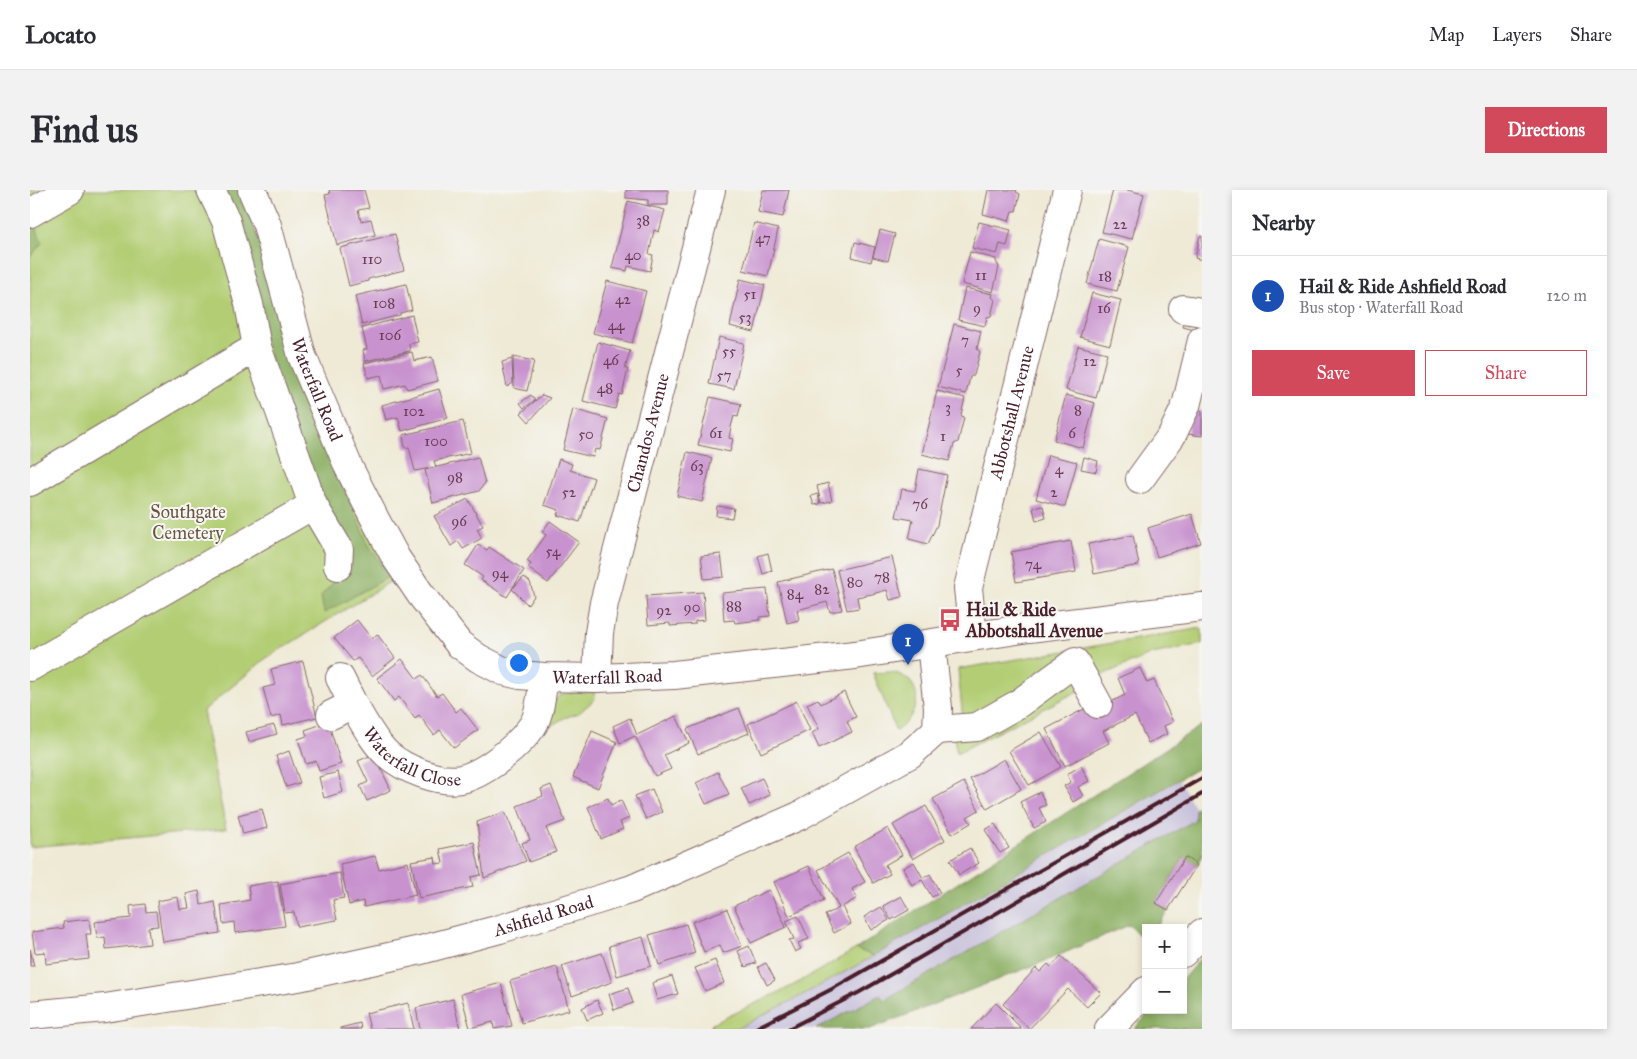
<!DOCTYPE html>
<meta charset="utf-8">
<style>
:root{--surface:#fff;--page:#f2f2f3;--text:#2b2b33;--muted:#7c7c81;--line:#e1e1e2;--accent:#d1495b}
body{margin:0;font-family:"IM FELL Great Primer",serif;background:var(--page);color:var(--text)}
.controls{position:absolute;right:15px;bottom:15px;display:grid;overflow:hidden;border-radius:0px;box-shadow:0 2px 8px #0003}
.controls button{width:45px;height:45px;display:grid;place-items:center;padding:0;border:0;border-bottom:1px solid var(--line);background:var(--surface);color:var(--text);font:25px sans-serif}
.you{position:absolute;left:488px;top:472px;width:18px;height:18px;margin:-12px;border:4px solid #fff;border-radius:50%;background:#1a73e8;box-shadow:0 0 0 8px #1a73e833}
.badge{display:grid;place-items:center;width:32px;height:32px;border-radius:50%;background:var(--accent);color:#fff;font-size:16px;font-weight:700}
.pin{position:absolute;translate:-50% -41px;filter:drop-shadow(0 1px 2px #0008)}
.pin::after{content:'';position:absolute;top:26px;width:18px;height:15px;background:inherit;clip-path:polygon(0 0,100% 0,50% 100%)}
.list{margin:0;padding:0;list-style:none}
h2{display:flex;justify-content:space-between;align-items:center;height:65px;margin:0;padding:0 20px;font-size:21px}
h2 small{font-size:16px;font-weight:400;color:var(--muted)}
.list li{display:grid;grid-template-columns:32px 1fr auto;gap:15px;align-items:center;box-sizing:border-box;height:80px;padding:0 20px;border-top:1px solid var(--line)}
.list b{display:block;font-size:19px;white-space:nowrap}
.list p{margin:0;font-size:16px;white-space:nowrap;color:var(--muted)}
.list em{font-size:16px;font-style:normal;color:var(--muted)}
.actions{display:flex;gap:10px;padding:15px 20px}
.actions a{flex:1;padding:11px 0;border:1px solid var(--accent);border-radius:0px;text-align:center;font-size:18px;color:var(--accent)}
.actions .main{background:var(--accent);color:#fff}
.map{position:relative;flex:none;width:1172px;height:839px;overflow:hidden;border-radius:0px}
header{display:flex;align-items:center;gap:30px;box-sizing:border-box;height:70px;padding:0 25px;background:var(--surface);border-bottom:1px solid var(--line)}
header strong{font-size:24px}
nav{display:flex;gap:28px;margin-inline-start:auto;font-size:18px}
.intro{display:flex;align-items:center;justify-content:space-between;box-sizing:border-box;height:120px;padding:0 30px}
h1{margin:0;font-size:35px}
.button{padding:12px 22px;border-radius:0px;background:var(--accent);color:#fff;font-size:18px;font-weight:700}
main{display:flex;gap:30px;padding:0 30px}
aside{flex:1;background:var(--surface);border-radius:0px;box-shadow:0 2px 8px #0003}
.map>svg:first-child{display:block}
.industrial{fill:#c6c0da}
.green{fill:#b2cd73;stroke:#7e764f}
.forest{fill:#8db065;stroke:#6c6848}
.building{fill:#c892cf}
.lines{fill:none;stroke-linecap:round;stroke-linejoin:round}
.minor-casing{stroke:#846666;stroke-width:30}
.major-casing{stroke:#846666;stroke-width:30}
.minor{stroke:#fff;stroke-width:28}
.major{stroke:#fff;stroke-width:28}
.rail{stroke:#4a1f2b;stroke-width:4}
.labels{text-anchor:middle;stroke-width:4;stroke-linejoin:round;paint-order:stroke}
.number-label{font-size:15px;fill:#6a3c54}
.street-label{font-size:18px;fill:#4a1f2b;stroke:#f6f6f2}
.park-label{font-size:18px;fill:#695341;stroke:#f6f6f2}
.poi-label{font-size:18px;font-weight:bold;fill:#4a1f2b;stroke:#f6f6f2;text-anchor:start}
</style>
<header>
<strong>Locato</strong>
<nav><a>Map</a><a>Layers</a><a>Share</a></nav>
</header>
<div class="intro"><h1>Find us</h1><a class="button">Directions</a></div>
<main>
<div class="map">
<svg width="1172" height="839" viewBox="0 0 1172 839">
<rect width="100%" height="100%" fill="#f6f6f2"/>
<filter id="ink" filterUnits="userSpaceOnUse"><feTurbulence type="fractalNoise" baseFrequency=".02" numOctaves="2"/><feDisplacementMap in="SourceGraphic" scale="10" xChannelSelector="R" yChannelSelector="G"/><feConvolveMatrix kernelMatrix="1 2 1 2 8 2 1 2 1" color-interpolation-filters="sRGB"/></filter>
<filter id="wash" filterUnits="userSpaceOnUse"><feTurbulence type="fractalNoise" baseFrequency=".0096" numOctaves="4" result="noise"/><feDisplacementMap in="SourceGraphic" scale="20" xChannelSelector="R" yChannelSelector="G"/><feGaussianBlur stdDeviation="1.12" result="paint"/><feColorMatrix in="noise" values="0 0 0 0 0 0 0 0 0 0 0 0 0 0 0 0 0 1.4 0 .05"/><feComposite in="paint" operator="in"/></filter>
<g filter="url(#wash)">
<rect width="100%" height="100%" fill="#efead5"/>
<!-- industrial -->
<path class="industrial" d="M1149 590 1165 618V630L853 810 850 805 786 839H706L778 802 844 766Z"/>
<!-- green -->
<path class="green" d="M0 0H207L329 326 363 390 235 469 173 521 196 639 0 657Z
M1172 438V454L1122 464 1060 490 1046 467 933 531 928 479Z
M1042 477 1052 499 927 563 923 543Z
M860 482C887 486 894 509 878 530 875 534 870 538 866 541L843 483Z
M564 502 565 509 549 523 534 528 515 539C528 500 523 503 564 502Z
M826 759 844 766 778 802 708 838 680 839 682 834 762 796Z"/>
<!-- forest -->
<path class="forest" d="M187 0H209L217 16 305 278 338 354 360 386 294 423 291 406 310 385Z
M0 20 12 53 0 67Z
M1172 535V576L844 766 826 759Z
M1172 614V665L1167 675 1154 667 1126 713 1138 720 1126 738H1116V752L1099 735 1018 770 840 839H786L850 805 854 810 1165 630V618Z
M1172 766V839H1104L1122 820H1153V789Z"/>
<g id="blocks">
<!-- building -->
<path class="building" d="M299 0H334L339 18 328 20 331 31 341 29 345 45 307 55 295 5 300 4Z
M596 0H638V15H618V10L596 8Z
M733 0H759L753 27 728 22Z
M958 0H987L986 2 990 4 986 21H982L979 31 953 24Z
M1083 0H1097L1114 4 1102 49 1072 42Z
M598 11 635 20 629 42 624 40 621 55 619 64 623 65 620 81 598 76 597 81 582 78Z
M949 32 981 40 977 56 970 54 967 64 942 58Z
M724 33 748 39 738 86 713 80Z
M850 40 865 44 858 71 843 67Z
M365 44 374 80 338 89V91L319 96 310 58Z
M1170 46H1172V70L1165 68Z
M1069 49 1099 57 1087 101 1057 94Z
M825 52 845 57 841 72 822 67Z
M940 62 966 69V71L969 77 963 102 932 94Z
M710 89 735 95 724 142 700 136Z
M577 91 616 101 602 153 563 143Z
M376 94 382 120 370 123V125L332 135 325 106Z
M935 98 963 104 962 107 965 110 961 126 957 127 955 136 928 130Z
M1062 103 1091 110 1080 155 1050 147Z
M1156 123 1171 126 1168 141 1153 137Z
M382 125 388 152 379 154 380 161 335 171 333 160 337 159 332 138Z
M924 134 951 141 947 159 950 162 944 185 940 187 936 204 908 197Z
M689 147 714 153 704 199 679 194Z
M568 152 600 161 595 179H598L592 205 589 204 585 219 553 211Z
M1048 156 1077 163 1066 208 1036 200Z
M382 162 384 171 402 167 408 191 377 199 375 194 354 199 351 185 338 188 334 173Z
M483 167 504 171 497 201 484 198Z
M482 169 483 193 477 197 472 172Z
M409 199 418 228 372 241 368 227 356 230 352 215Z
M907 201 935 208 931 225 934 228 928 252 924 254 919 271 892 264Z
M501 205 505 210 494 218 490 213Z
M512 205 520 208 499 232 491 223Z
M1036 205 1065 213 1053 258 1024 250Z
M680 207 711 214 708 227 704 226 701 237 699 248 703 249 700 262 668 255Z
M543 219 578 229 570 260 565 259 563 267 533 260Z
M1161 220 1172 221V246L1158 244Z
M433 231 441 263 404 271 406 277 385 281 379 257 375 258 373 245Z
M657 262 682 268 672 312 647 306Z
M1018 265 1047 272 1035 317 1006 309Z
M448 267 455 293 449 301 403 313 395 280Z
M1054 267 1068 271 1066 282 1051 279Z
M529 269 542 274 540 280 564 288 550 332 527 325 529 320 514 315Z
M889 279 917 285 907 335 898 354 879 349 883 330 866 327 872 299 885 301Z
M798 293 802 311 791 313 787 296Z
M788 304 790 314 784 315 781 306Z
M438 309 453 336 447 339 452 348 433 359 428 351 421 356 404 326Z
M687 316 704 318 702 328 686 326Z
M1013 316 1016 328 1006 331 1003 318Z
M1162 324 1171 353 1127 367 1118 338Z
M520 331 549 352 518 393 498 378 501 374 497 371 516 345 512 342Z
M1103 345 1109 375 1064 384 1058 354Z
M1041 351 1046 382 986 392 981 362Z
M448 355 457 360 459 357 494 380 477 407 451 390 453 387 435 375Z
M738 363 742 381 733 384 728 366Z
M691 364 694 387 674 389 671 366Z
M862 367 872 407 860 410 857 400 842 404 827 407 829 418 817 420 807 380Z
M802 379 812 420 800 422 797 412 767 420 769 430 757 433 748 392Z
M494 387 500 392 504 406 498 415 482 399Z
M737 399 740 426 730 427V430L705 433 704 430 694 431 692 403Z
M673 402 675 430 665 431V434L640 436V433L618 435 616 406Z
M327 430 342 449 347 444 365 468 342 486 328 468 323 471 304 448Z
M372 469 387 489 392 485 407 506 412 503 426 522 431 518 448 540 424 558 410 540 404 545 389 525 385 529 369 507 364 511 347 488Z
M273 471 287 527 253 535 251 525 241 528 233 498 245 495 241 479Z
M1110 478 1117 493 1124 490 1143 532 1134 536 1137 544 1118 553 1105 525 1073 541 1079 553 1035 576 1016 539 1060 516 1063 521 1095 505 1088 488Z
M814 502 826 527 817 531 822 542 789 558 782 543 789 539 777 514 788 509 791 514Z
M767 511 780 540 731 563 718 534Z
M709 518 719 543 668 564 657 539Z
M646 526 659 553 634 565 641 579 625 586 605 546 590 553 583 536 600 528 607 545Z
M298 532 311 574 289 581 286 571 276 574 268 549 277 546 275 540Z
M244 535 247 544 219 552 216 542Z
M562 541 587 552 568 598 543 587Z
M1011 542 1031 577 999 595 979 561Z
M259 561 270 593 256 597 246 566Z
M344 564 361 600 337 611 330 596 338 592 328 571Z
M974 569 991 599 957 619 940 589Z
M1051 576 1059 591 1048 597 1053 606 1043 612 1034 596 1041 592 1037 584Z
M308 582 313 602 294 608 289 587Z
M688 582 699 604 676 614 666 593Z
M732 588 740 605 719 615 711 598Z
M934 592 949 620 937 627 941 633 922 644 903 609Z
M521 595 535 631 516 638 526 662 499 672 492 653 500 650 487 616 513 606 511 599Z
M622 599 632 622 616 629 605 606Z
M1010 602 1016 615 1009 618 1016 632 1004 638 990 612Z
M578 608 581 615 591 610 599 628 590 632 593 639 571 649 558 617Z
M896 616 915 650 883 669 863 635Z
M232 619 237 638 213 644 208 625Z
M475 622 496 671 454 688 447 632Z
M965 634 979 658 970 663 955 640Z
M858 638 872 665 855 675 860 684 843 693 824 657Z
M444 652 451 685 441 687 443 697 389 708 381 671 405 667 406 674 413 673 410 659Z
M940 658 949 673 929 685 920 670Z
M818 663 835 692 822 699 827 708 812 717 821 734 804 743 795 725 809 718 788 680Z
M345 666 349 679 378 672 386 705 334 717 333 711 319 715 310 674Z
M1155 667 1167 675 1138 720 1126 713Z
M884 672 893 688 900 684 910 703 902 707 892 690 882 695 873 678Z
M779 676 794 710 759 726 744 692Z
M310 683 314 708 303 710 307 730 267 737 264 722 255 723 250 694Z
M248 691 255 736 205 743 204 732 193 734 191 715 220 710 218 696Z
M739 700 756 737 721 753 704 716Z
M169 701 171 715 185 712 190 743 133 752 127 711 148 707 150 719 159 718 156 704Z
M871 706 879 720 861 730 853 716Z
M115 714 116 722 126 721 128 736 118 737 120 754 76 759 75 747 67 748 65 732 101 728 100 716Z
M851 717 859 730 841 740 834 727Z
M697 719 712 756 693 763 690 755 674 762 662 732Z
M768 726 779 749 768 753 771 759 765 762 759 750 764 749 756 731Z
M59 729 61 744H56L59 769 16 774 15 762 5 763 2 742 34 738 33 732Z
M656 734 665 763 629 775 619 745Z
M613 747 621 776 587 786 579 756Z
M719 756 726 773 715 777 708 761Z
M0 759 4 776H0Z
M572 763 582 792 542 806 532 776Z
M1031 766 1071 803 1057 817 1038 799 999 839 973 814 1006 778 1010 782 1018 774 1021 777Z
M685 770 694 793 675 801 665 778Z
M736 773 745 790 737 795 728 777Z
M527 777 539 820 492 833 480 791Z
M642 786 648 804 627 810 622 793Z
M471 793 482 836 464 839 463 832 440 838 431 804Z
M598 798 603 813 584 820 579 804Z
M423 809 430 839H390L386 818Z
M567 810 573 823 557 830 552 818Z
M378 813 384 839H340L336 823Z
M966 813 992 839H941Z
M330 833 331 839H310V838Z"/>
</g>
</g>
<g filter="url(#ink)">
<use href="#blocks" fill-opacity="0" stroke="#846666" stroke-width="1"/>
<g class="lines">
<defs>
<g id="minor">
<path d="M181 0 196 31 219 114 227 157 260 250 283 315 309 359 308 376"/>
<path d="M0 23 40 0"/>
<path d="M1153 119 1172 122"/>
<path d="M1110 289 1142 245 1156 216 1172 150"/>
<path d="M0 292 227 157"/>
<path id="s1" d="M943 446 938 398 1037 0"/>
<path d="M0 477 283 315"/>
<path d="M310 488 323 514"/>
<path id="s2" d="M567 488 569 443 574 413 681 0"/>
<path id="s3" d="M301 525 323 514C333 531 343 551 357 564 374 579 409 593 431 589 455 584 490 555 503 535 510 524 512 500 514 487"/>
<path d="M907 540 947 537 988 514 1045 472 1068 514"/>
<path d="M1153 763 1172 743"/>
<path id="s4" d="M0 825 75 818 268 787 391 760 470 739 567 710 602 699 769 626 880 564 907 540 908 518 901 454"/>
<path d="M1079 839 1116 801"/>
</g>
<g id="major">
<path id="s5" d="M222 0 237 35 272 166 319 278 347 333 366 368 391 405 429 454 448 468 473 481 490 485 514 487 567 488 644 485 825 465 999 438 1172 417"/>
</g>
</defs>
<!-- minor casing -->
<use href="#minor" class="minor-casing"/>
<!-- major casing -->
<use href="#major" class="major-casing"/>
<!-- minor -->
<use href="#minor" class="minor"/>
<!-- major -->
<use href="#major" class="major"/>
<!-- rail -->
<path class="rail" d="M724 839 802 799 1172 588
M758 839 828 803 884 771 1172 604"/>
</g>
</g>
<!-- icons -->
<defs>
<symbol id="bus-bare" viewBox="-9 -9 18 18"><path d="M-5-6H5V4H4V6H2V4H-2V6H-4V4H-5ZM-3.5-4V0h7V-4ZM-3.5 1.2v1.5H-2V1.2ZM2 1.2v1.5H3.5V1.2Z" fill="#d1495b" stroke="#f6f6f2" stroke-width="2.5" paint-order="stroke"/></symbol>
</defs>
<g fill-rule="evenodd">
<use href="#bus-bare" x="904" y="414" width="32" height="32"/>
</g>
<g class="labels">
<!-- number labels -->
<g class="number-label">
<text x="613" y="35">38</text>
<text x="1090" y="39">22</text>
<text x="733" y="53">47</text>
<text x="603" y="70">40</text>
<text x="342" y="74">110</text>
<text x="951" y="90">11</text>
<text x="1075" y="91">18</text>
<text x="720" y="109">51</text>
<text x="593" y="114">42</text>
<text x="354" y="118">108</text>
<text x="947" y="123">9</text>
<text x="1074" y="123">16</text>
<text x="715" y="132">53</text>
<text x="586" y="140">44</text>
<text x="360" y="150">106</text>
<text x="935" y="155">7</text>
<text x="699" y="166">55</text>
<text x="581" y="175">46</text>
<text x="1060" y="176">12</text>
<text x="929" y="185">5</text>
<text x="694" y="190">57</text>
<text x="575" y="203">48</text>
<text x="918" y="222">3</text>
<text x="1048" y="225">8</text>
<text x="384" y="226">102</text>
<text x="686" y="248">61</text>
<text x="1042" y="248">6</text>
<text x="556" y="249">50</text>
<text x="913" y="251">1</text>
<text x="406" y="256">100</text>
<text x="667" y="281">63</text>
<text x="1029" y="284">4</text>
<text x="425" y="292">98</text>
<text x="539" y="307">52</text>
<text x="1024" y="307">2</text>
<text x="890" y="319">76</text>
<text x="429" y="336">96</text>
<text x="523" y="366">54</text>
<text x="1003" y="379">74</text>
<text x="470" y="388">94</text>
<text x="852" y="392">78</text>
<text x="825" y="397">80</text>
<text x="792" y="404">82</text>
<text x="765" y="409">84</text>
<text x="704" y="421">88</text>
<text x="662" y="422">90</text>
<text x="634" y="425">92</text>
</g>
<!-- street labels -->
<g class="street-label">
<text dy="6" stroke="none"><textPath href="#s5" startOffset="210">Waterfall Road</textPath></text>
<text dy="6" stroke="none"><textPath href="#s1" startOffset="229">Abbotshall Avenue</textPath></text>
<text dy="6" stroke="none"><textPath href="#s2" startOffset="251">Chandos Avenue</textPath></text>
<text dy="6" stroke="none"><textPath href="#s5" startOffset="660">Waterfall Road</textPath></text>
<text dy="6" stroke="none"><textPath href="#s3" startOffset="109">Waterfall Close</textPath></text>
<text dy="6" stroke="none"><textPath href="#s4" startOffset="524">Ashfield Road</textPath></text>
</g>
<!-- park labels -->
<g class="park-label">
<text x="158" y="328">Southgate<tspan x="158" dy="21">Cemetery</tspan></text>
</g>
<!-- poi labels -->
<g class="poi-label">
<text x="936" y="426">Hail &amp; Ride<tspan x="936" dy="21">Abbotshall Avenue</tspan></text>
</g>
</g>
</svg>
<div class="controls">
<button>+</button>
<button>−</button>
</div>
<div class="you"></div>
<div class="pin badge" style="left:878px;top:475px;background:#1a4fb4">1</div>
</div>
<aside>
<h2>Nearby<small></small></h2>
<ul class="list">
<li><span class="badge" style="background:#1a4fb4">1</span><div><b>Hail &amp; Ride Ashfield Road</b><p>Bus stop · Waterfall Road</p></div><em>120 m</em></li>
</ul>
<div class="actions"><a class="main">Save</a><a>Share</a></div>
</aside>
</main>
